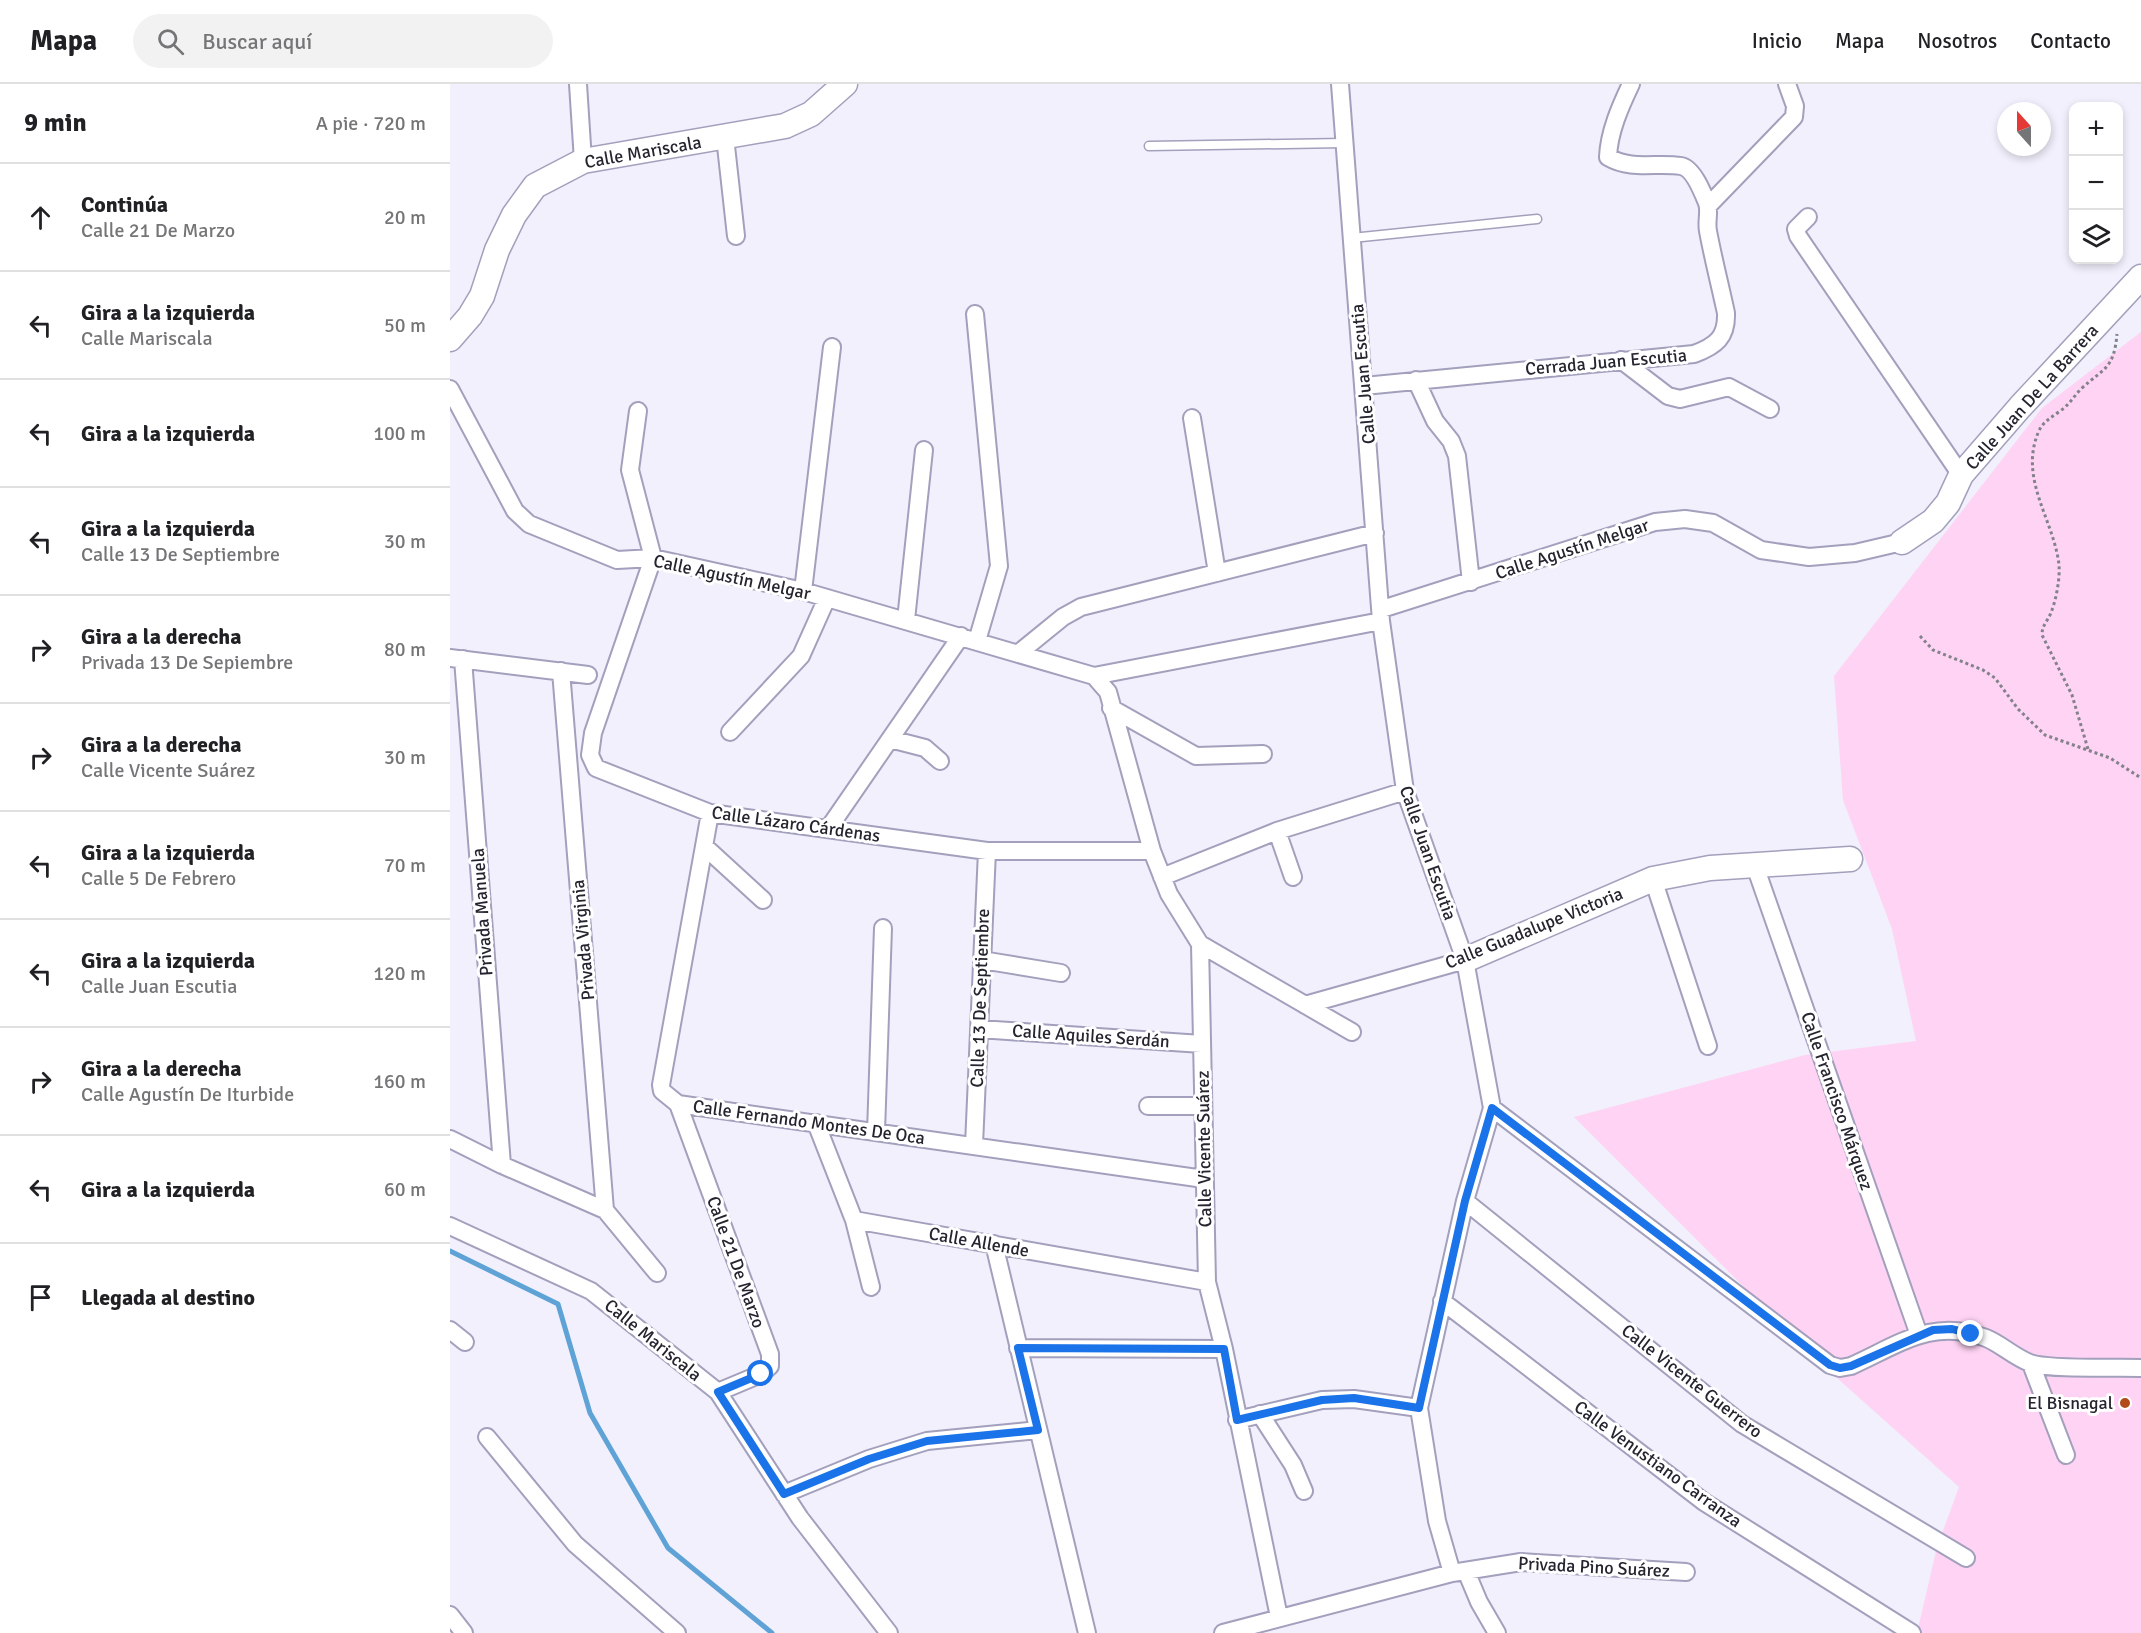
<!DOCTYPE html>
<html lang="es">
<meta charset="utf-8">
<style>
:root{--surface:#fff;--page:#f2f2f2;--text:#202124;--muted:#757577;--line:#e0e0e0}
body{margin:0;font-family:Signika,sans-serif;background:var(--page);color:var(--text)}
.controls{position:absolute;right:18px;top:18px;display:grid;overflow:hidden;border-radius:12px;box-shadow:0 3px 9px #0003}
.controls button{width:54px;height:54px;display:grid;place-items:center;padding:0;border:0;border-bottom:2px solid var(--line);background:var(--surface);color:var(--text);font:30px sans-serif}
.compass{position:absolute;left:1547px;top:18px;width:54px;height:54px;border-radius:50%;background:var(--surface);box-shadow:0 3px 9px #0003;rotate:339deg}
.stop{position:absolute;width:18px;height:18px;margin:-14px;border:4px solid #1a73e8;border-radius:50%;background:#fff}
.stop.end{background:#1a73e8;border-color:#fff;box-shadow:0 2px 6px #0008}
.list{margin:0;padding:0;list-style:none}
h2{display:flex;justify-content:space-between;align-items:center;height:78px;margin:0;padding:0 24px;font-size:26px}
h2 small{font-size:20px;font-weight:400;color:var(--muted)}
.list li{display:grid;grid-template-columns:39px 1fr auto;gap:18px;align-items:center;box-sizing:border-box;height:108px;padding:0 24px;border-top:2px solid var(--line)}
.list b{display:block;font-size:22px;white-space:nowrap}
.list p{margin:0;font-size:20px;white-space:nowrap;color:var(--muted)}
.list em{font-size:20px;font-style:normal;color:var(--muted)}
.icon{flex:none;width:33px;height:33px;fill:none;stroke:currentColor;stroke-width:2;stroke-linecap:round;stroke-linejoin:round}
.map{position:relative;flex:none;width:1691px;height:1549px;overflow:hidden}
header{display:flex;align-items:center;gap:36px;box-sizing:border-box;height:84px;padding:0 30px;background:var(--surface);border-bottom:2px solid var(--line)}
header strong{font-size:28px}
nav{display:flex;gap:33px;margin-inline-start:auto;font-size:21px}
.search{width:420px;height:54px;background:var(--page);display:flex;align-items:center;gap:15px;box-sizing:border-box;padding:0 21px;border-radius:33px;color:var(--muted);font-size:22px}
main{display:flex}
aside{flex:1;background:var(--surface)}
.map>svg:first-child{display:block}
.green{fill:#fed3f3}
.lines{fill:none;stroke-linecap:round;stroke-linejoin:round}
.stream{stroke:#5fa2d6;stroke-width:5}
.lane-casing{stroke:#a2a0bc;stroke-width:11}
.street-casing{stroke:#a2a0bc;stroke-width:20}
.secondary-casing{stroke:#a2a0bc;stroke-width:27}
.path{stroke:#82818c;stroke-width:3;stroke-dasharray:3 3;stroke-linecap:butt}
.lane{stroke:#fff;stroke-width:8}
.street{stroke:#fff;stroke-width:16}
.secondary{stroke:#fff;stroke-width:24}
.route{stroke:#1a73e8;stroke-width:8}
.poi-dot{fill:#b14c1a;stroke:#fff;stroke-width:2}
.labels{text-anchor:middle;stroke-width:6;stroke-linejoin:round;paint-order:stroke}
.street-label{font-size:18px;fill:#25242f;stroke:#fff}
.poi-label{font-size:18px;fill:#25242f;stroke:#fff;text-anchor:end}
</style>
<header>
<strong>Mapa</strong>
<div class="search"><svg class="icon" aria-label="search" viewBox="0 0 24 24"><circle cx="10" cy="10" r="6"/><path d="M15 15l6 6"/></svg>Buscar aquí</div>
<nav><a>Inicio</a><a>Mapa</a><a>Nosotros</a><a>Contacto</a></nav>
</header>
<main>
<aside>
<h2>9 min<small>A pie · 720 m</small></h2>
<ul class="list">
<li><svg class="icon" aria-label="ahead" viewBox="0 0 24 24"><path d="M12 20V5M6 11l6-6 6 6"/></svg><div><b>Continúa</b><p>Calle 21 De Marzo</p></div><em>20 m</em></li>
<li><svg class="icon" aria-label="left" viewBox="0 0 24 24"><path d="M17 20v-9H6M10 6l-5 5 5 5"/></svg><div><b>Gira a la izquierda</b><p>Calle Mariscala</p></div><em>50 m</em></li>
<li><svg class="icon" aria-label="left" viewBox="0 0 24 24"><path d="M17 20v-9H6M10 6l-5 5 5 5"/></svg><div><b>Gira a la izquierda</b></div><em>100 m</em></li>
<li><svg class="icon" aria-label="left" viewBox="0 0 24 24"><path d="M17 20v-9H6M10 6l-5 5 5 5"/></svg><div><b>Gira a la izquierda</b><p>Calle 13 De Septiembre</p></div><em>30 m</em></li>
<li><svg class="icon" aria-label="right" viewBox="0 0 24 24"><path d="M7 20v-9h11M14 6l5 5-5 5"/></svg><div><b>Gira a la derecha</b><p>Privada 13 De Sepiembre</p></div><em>80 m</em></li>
<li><svg class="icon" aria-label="right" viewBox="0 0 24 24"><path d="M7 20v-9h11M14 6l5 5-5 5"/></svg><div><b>Gira a la derecha</b><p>Calle Vicente Suárez</p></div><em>30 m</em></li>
<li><svg class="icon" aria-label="left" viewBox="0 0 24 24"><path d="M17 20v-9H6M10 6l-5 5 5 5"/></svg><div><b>Gira a la izquierda</b><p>Calle 5 De Febrero</p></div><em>70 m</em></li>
<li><svg class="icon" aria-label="left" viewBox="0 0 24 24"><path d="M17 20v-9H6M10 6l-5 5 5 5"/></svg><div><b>Gira a la izquierda</b><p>Calle Juan Escutia</p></div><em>120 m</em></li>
<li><svg class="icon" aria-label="right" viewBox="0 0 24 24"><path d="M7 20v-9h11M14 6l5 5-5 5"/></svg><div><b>Gira a la derecha</b><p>Calle Agustín De Iturbide</p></div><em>160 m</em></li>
<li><svg class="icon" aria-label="left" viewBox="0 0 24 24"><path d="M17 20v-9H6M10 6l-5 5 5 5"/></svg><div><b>Gira a la izquierda</b></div><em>60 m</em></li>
<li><svg class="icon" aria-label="arrive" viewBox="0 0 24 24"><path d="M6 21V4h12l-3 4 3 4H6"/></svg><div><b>Llegada al destino</b></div></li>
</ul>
</aside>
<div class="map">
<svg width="1691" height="1549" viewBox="0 0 1691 1549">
<rect width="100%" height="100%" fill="#f1f0fc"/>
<!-- green -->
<path class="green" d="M1691 248V1549H1467L1487 1463 1509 1403 1368 1277 1124 1033 1355 971 1466 957 1442 845 1393 716 1384 592 1592 324Z"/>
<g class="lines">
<!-- stream -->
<path class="stream" d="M0 1167 108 1220 140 1329 218 1464 322 1549"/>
<defs>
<path id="lane" d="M699 62 894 59
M902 154 1087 135"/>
<path id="street" d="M128 0 133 77
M890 0 931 537 955 707 1015 876 1042 1024 1015 1117 969 1324 987 1437 1002 1489
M275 53 286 152
M1258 122 1344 33 1345 22 1337 0
M1358 133 1346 145 1348 152 1511 391
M525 230 549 482 527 557
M1171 276 1218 312 1230 315 1279 303 1320 325
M966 296 985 337 1001 357 1007 372 1021 498
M914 302 1244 270C1266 262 1277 253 1276 229 1270 201 1263 174 1258 147 1256 138 1260 127 1257 119 1253 109 1243 84 1231 82 1206 78 1182 87 1158 73 1159 48 1170 23 1181 0
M0 305 65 427 79 440 167 476 203 474 353 507 644 592 658 608 702 767 719 810 750 860 757 1198 774 1265 829 1533
M188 327 180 386 203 474
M742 334 767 489
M203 474 143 649 140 671 146 684 260 729 537 767H702
M353 507 382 263
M932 525 1205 438 1235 435 1263 439 1311 466 1359 473 1405 469 1452 458
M456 536 474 366
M570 568 613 533 631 523 925 449
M0 574 138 591
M13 575 52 1081
M111 587 155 1126 207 1189
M644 592 931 537
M661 624 746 672 813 670
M280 648 351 572 377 514
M440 655 475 664 490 677
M260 729 211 1001 212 1007 228 1020 754 1095
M378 745 511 552
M827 747 843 793
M254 762 313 816
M1305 782 1469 1251
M712 793 827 747 955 707
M1203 795 1258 962
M750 860 902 948
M532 876 611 889
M855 921 1015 876
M529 945 752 960
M228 1020 320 1270V1282L311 1290 268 1308
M698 1022H753
M1042 1024 1380 1281 1390 1284 1401 1282C1448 1261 1483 1233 1536 1254 1551 1260 1564 1273 1580 1279 1600 1286 1666 1283 1691 1284
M366 1039 404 1136 421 1203
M426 1048 433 844
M0 1055 52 1081 155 1126
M524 1061 537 767
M1015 1117 1292 1340 1516 1474
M404 1136 757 1198
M0 1142 141 1207 268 1308 350 1434 439 1549
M544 1160 637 1549
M992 1217 1254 1418 1462 1549
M0 1246 15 1258
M568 1264 774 1265
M1581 1280 1616 1371
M810 1330 843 1381 854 1407
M787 1336 872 1316 904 1315 969 1324
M37 1353 125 1460 227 1549
M334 1410 419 1375 477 1357 588 1346
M1016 1487 1029 1518 1047 1549
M0 1531 14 1549
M773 1549 1002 1489 1071 1478 1236 1488"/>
<path id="secondary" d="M0 255 20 232 32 212 47 166 64 131 85 102 133 77 335 42 361 30 395 0
M1452 458 1483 437 1498 419 1511 391 1570 323 1691 193
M1015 876 1203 795 1260 784 1400 775"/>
</defs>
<!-- lane casing -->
<use href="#lane" class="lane-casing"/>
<!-- street casing -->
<use href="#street" class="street-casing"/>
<!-- secondary casing -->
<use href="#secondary" class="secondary-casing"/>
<!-- path -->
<path class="path" d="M1470 552 1483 566 1533 586 1545 594 1568 625 1595 651 1660 674 1691 694
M1638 665 1622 611 1592 551C1592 542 1596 539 1600 531 1606 517 1610 496 1609 481 1604 436 1569 396 1588 349 1592 338 1601 334 1610 327 1619 321 1624 312 1632 304 1654 284 1664 285 1667 250"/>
<!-- lane -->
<use href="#lane" class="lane"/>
<!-- street -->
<use href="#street" class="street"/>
<!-- secondary -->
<use href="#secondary" class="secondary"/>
</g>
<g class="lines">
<!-- route -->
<path class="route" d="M311 1290 268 1308 334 1410 419 1375 477 1357 588 1346 568 1264 774 1265 787 1336 872 1316 904 1314 969 1324 1015 1117 1042 1024 1380 1281 1390 1284 1401 1282 1483 1246 1502 1245 1521 1250"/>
</g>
<!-- markers -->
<circle class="poi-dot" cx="1675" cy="1319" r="6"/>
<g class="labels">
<!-- street labels -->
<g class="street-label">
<text transform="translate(193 68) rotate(-10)" y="6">Calle Mariscala</text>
<text transform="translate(1156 278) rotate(-5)" y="6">Cerrada Juan Escutia</text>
<text transform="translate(913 290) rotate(-95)" y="6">Calle Juan Escutia</text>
<text transform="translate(1582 313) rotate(-48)" y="6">Calle Juan De La Barrera</text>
<text transform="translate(1122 465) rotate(-18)" y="6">Calle Agustín Melgar</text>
<text transform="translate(282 493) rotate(12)" y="6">Calle Agustín Melgar</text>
<text transform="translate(346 740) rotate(8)" y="6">Calle Lázaro Cárdenas</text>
<text transform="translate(978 769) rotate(71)" y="6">Calle Juan Escutia</text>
<text transform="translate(32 828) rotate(-94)" y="6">Privada Manuela</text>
<text transform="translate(1084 844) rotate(-22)" y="6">Calle Guadalupe Victoria</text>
<text transform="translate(133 856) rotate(-95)" y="6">Privada Virginia</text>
<text transform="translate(530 914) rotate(-88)" y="6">Calle 13 De Septiembre</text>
<text transform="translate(641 952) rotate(4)" y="6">Calle Aquiles Serdán</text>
<text transform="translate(1387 1017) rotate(71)" y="6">Calle Francisco Márquez</text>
<text transform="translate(359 1038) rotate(8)" y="6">Calle Fernando Montes De Oca</text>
<text transform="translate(754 1065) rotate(-91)" y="6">Calle Vicente Suárez</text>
<text transform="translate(529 1158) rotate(10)" y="6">Calle Allende</text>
<text transform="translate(286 1178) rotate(70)" y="6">Calle 21 De Marzo</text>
<text transform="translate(203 1256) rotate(39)" y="6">Calle Mariscala</text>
<text transform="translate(1242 1297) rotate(38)" y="6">Calle Vicente Guerrero</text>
<text transform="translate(1208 1380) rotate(36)" y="6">Calle Venustiano Carranza</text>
<text transform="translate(1144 1483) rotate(3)" y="6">Privada Pino Suárez</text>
</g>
<!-- poi labels -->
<g class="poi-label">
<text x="1663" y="1325">El Bisnagal</text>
</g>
</g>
</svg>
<div class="controls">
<button>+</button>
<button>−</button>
<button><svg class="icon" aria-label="layers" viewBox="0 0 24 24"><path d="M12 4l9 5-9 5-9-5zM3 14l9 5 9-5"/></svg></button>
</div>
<svg class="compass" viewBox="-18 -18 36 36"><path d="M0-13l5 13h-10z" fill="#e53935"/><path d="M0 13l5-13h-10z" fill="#757577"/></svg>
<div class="stop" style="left:311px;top:1290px"></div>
<div class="stop end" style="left:1521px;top:1250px"></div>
</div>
</main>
